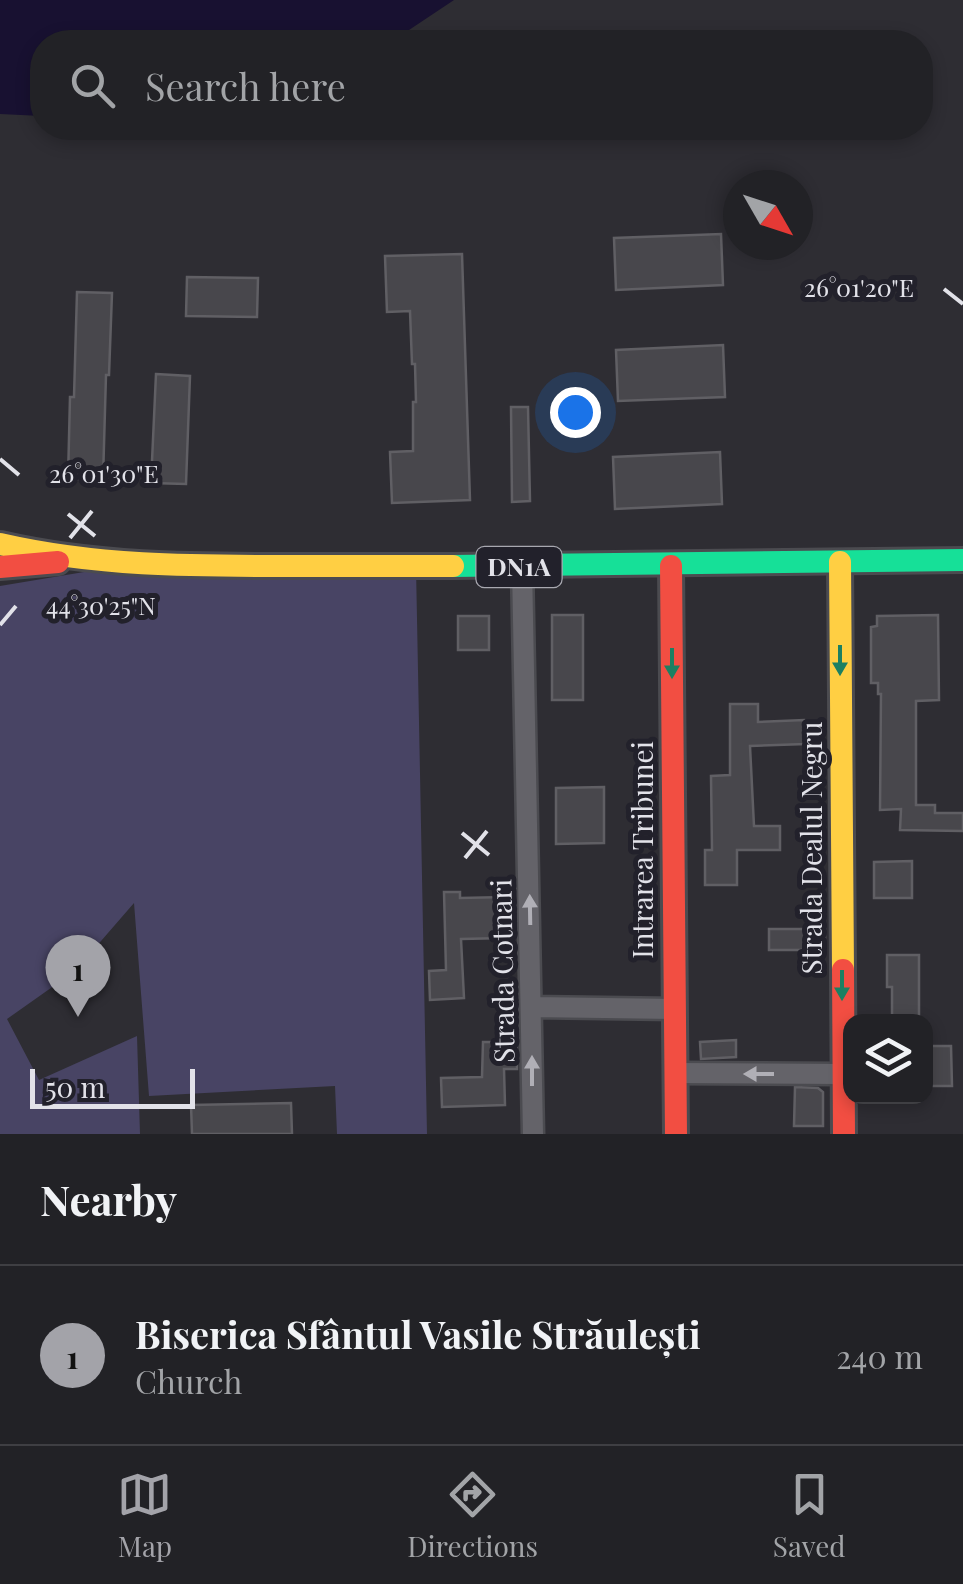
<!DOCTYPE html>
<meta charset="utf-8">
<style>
:root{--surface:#222226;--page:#2e2f32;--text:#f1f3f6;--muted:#a2a4a7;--line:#3f3f43;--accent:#a3a3a9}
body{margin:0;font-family:"Playfair Display",serif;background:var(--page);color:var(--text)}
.controls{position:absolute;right:30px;bottom:30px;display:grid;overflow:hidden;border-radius:20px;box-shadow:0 5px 15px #0003}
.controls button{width:90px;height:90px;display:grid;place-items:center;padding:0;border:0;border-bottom:2px solid var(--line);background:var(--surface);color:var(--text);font:50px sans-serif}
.compass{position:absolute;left:723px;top:170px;width:90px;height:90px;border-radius:50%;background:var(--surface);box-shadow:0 5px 15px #0003;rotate:129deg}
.scale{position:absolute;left:30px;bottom:25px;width:165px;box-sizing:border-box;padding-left:10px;border:5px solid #e2e2e9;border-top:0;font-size:28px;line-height:35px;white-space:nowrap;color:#e2e2e9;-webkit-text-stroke:8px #22212b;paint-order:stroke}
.you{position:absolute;left:575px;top:412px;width:35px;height:35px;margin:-25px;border:8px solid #fff;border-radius:50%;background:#1a73e8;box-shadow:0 0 0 15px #1a73e833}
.badge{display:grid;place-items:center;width:65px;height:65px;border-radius:50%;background:var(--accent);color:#111;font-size:32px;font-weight:700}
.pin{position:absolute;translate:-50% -82px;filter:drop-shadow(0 2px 5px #0008)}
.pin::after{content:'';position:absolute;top:52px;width:35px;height:30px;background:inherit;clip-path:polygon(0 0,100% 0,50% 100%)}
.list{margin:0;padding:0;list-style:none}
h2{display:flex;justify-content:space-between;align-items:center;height:130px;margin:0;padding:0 40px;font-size:42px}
h2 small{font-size:32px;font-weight:400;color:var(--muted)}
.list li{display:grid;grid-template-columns:65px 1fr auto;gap:30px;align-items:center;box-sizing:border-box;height:180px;padding:0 40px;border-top:2px solid var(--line)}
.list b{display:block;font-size:38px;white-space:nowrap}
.list p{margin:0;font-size:32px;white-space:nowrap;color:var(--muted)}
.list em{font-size:32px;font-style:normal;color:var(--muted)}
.icon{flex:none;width:55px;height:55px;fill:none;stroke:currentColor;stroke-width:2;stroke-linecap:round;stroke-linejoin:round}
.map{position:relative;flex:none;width:963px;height:1134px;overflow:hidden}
.search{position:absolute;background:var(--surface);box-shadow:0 5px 15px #0003;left:30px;right:30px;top:30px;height:110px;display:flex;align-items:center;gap:25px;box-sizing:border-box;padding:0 35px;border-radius:40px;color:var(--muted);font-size:38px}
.sheet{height:310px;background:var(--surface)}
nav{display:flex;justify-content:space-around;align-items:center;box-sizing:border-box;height:140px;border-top:2px solid var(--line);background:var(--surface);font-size:28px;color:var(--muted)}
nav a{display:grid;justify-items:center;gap:5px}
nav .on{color:var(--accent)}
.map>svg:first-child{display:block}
.green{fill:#484464}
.water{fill:#181131}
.building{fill:#48474c;stroke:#605f64;stroke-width:2.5}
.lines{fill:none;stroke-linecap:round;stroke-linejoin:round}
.street-casing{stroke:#4b4b50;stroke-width:25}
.fast-casing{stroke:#4b4b50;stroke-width:28}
.slow-casing{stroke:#4b4b50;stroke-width:28}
.jam-casing{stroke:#4b4b50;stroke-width:28}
.street{stroke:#646369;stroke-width:20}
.fast{stroke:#16e098;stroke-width:22}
.slow{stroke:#ffcf43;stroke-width:22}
.jam{stroke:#f24e42;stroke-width:22}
.oneway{fill:#1c8062}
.oneway2{fill:#b0afb6}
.ticks{fill:none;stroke:#e2e2e9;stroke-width:4}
.labels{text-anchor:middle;stroke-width:10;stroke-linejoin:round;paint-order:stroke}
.shield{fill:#22212b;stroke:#a8a8b0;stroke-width:2.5}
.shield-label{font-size:25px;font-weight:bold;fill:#e2e2e9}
.street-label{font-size:28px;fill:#e2e2e9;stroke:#22212b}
.ticks-label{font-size:25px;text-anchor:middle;fill:#e2e2e9;stroke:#22212b;stroke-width:10;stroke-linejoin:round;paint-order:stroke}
</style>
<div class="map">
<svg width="963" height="1134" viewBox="0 0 963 1134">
<rect width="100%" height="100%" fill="#2e2d33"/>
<!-- green -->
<path class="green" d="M132 564 416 567 427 1134H337L335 1086 149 1096 134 903 75 971 7 1019 39 1080 137 1036 140 1134H0V586Z"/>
<!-- water -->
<path class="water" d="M0 0H454L391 42H42V116L0 114Z"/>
<!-- building -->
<path class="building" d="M721 234 723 285 616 290 614 238Z
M462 254 470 500 392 503 390 452 413 451V402H416L415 364H412L410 311 387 312 385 256Z
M187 277 258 278 257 317 186 316Z
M77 292 112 293 109 375H106L103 480 68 479 70 397H74Z
M723 345 725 397 618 401 616 350Z
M156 374 190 376 186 484 151 483Z
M511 407H528L530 501 512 502Z
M720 452 722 504 615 509 613 457Z
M552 615H583V700H552Z
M938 615 939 700 916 701V805H935V813H963V831L900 830 901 809 880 810 881 694H878V683H871V627L877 626V616Z
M458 616H489V650H458Z
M730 704H758V722L804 720 805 744 750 746 754 826H780V850H737V885H705V850H712L711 776 730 775Z
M604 787V843L556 844V788Z
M912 861V898H874V862Z
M444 892H460V898L506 897V938L461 939 464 998 430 1000 429 971 446 970Z
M769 929H825V950H769Z
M887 955H919V1022H892V987H887Z
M736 1040V1057L701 1059 700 1042Z
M483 1042H517V1069H504L505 1105 442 1107 441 1078 482 1077Z
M926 1046H951L952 1086H926Z
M795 1087 818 1088 823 1092V1126H794Z
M291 1103 292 1134H192L191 1105Z"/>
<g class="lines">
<defs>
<path id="street" d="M522 567 533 1134
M532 1007 675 1009
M676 1073 842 1074"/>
<path id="fast" d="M453 566 963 560"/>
<path id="slow" d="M0 544C100 567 196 566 299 566 350 566 402 566 453 566
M840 562 843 970"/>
<path id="jam" d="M671 566 676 1134
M0 567 58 562
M843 970 844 1134"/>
</defs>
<!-- street casing -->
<use href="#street" class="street-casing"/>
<!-- fast casing -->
<use href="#fast" class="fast-casing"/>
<!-- slow casing -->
<use href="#slow" class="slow-casing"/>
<!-- jam casing -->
<use href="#jam" class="jam-casing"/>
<!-- street -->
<use href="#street" class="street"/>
<!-- fast -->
<use href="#fast" class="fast"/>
<!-- slow -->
<use href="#slow" class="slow"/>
<!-- jam -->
<use href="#jam" class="jam"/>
</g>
<!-- one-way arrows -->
<defs><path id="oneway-solid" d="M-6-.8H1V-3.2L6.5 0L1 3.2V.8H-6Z" transform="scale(2.5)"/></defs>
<g class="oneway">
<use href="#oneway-solid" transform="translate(840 660) rotate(90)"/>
<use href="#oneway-solid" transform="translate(672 663) rotate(90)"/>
<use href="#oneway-solid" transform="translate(842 985) rotate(90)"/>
</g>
<g class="oneway2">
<use href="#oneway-solid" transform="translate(530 910) rotate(-91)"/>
<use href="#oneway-solid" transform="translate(532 1071) rotate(-90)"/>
<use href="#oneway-solid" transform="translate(759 1074) rotate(-180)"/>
</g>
<!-- ticks -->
<path class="ticks" d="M944 289 963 304M0 459 19 475M68 514 95 536M70 538 92 511M0 625 16 606M462 833 489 855M465 858 487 831"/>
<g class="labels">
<!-- shield labels -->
<rect class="shield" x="476.5" y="547" width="85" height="40" rx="8"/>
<g class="shield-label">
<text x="519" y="576">DN1A</text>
</g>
<!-- street labels -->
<g class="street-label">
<text transform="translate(812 848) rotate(-90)" y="10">Strada Dealul Negru</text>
<text transform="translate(643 850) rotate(-90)" y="10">Intrarea Tribunei</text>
<text transform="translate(503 971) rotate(-91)" y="10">Strada Cotnari</text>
</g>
</g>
<g class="ticks-label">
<text x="859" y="297">26°01'20"E</text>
<text x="104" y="483">26°01'30"E</text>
<text x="101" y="615">44°30'25"N</text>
</g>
</svg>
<div class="controls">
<button><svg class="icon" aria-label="layers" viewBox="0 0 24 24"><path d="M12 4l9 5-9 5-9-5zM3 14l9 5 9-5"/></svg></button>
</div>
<svg class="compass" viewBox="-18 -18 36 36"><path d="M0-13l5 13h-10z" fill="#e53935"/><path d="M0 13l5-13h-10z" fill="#a2a4a7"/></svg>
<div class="scale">50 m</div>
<div class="you"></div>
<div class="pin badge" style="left:78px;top:1017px">1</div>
<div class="search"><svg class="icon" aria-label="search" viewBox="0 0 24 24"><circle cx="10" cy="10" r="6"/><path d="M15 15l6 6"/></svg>Search here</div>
</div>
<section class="sheet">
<h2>Nearby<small></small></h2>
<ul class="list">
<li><span class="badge">1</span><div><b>Biserica Sfântul Vasile Străulești</b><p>Church</p></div><em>240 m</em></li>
</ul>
</section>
<nav>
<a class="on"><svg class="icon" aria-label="map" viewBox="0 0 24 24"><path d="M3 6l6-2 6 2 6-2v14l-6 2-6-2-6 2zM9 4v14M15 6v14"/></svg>Map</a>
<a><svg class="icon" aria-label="directions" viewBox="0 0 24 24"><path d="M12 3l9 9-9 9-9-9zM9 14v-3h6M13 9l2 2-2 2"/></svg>Directions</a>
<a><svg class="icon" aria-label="saved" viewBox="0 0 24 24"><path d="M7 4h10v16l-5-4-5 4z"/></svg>Saved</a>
</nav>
